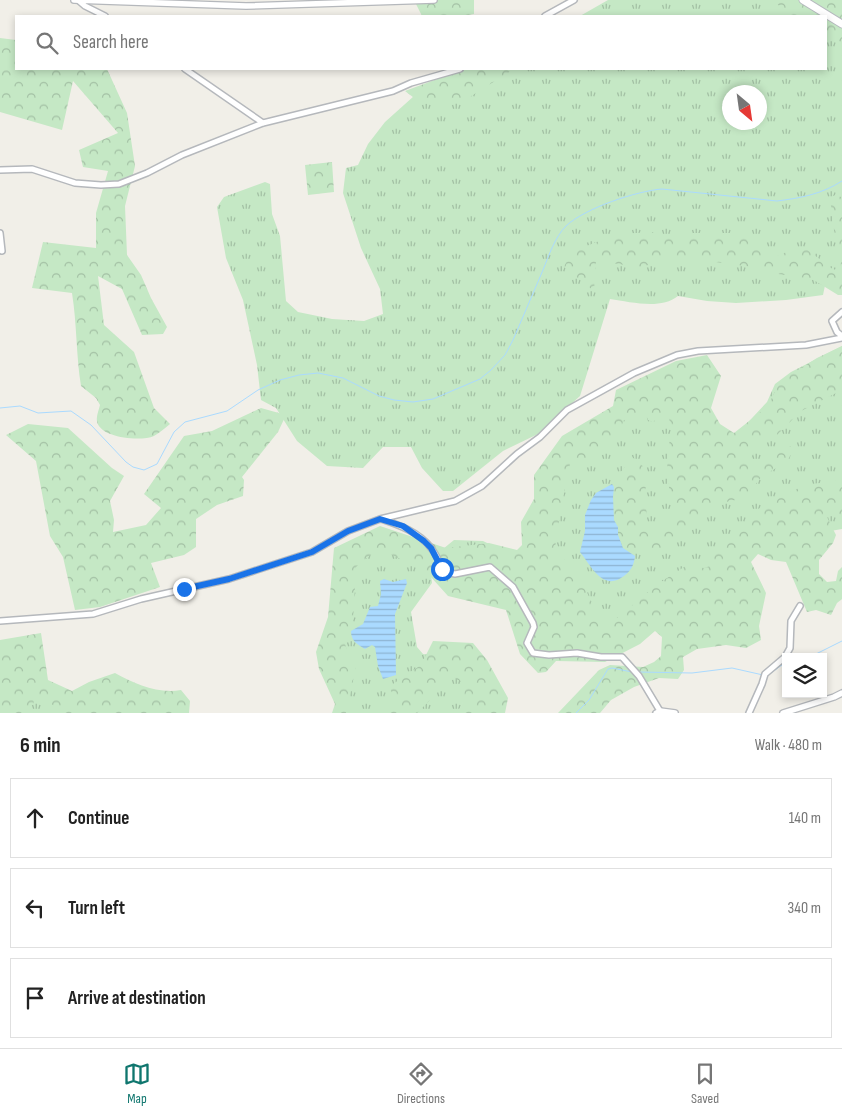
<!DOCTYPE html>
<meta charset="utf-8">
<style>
:root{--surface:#fff;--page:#f6f6f6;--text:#222;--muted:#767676;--line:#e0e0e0;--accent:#0f766e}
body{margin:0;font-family:"Sofia Sans Condensed",sans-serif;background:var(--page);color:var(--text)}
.controls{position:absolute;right:15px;bottom:15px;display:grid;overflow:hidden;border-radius:0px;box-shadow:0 2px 8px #0003}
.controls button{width:45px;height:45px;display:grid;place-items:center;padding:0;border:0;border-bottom:1px solid var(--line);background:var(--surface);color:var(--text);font:25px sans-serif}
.compass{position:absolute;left:722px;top:85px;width:45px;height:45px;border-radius:50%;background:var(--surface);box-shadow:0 2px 8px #0003;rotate:151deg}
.stop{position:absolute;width:15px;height:15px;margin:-11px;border:4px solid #1a73e8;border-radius:50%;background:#fff}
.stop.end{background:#1a73e8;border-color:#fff;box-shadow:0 1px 5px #0008}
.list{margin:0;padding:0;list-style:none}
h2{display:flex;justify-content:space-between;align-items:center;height:65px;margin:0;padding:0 20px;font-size:21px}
h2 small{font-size:16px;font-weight:400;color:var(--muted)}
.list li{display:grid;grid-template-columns:32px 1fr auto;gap:15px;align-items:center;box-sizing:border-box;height:80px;margin:0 10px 10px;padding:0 10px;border:1px solid var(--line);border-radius:0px}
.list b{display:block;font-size:19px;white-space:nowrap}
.list em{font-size:16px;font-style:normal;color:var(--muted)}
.icon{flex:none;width:28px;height:28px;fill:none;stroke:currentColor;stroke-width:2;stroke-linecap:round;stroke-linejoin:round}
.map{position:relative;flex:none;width:842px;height:713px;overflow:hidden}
.search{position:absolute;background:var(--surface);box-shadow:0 2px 8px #0003;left:15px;right:15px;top:15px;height:55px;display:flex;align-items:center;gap:12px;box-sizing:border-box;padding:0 18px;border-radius:0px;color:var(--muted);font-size:19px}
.sheet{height:335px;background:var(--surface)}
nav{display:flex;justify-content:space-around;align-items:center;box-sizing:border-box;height:70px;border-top:1px solid var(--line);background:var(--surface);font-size:14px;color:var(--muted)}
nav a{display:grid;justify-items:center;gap:2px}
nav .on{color:var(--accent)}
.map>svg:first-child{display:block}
.grass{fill:url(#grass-tufts);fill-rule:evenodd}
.forest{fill:url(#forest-crowns)}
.water{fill:url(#water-rules)}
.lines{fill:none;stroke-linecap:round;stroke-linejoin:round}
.stream{stroke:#aadaff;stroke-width:1}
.minor-casing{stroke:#b5b8bc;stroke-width:8}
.tertiary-casing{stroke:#b5b8bc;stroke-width:8}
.secondary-casing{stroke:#b6babf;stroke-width:9}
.minor{stroke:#fff;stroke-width:5}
.tertiary{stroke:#fff;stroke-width:5.5}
.secondary{stroke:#fff;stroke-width:7}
.route{stroke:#1a73e8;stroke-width:6}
</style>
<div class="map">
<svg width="842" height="713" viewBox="0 0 842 713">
<defs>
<pattern id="grass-tufts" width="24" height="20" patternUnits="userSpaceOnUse" patternTransform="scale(1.25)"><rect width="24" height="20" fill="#c5e8c5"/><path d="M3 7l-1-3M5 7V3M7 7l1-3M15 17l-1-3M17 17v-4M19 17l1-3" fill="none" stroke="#a3c0a4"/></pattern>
<pattern id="forest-crowns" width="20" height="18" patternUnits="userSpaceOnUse" patternTransform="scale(1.25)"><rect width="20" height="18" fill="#c5e8c5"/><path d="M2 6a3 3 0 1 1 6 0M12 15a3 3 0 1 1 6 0" fill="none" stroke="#a3c0a4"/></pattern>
<pattern id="water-rules" width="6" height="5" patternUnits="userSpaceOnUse" patternTransform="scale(1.25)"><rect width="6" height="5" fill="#aadaff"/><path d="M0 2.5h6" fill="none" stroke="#8eb4d2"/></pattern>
</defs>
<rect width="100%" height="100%" fill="#f1efe8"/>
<!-- grass -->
<path class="grass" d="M608 0H787L811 16H580Z
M826 24 842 33V272L827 276 823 295 786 300 736 303 707 301 678 296C661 310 631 302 610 299L580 396 538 434 503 451 453 491H443L422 468 411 447H383L363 468 327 466 297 441 276 408 261 400 257 365 243 300 226 258 217 207 224 197 265 182 270 184 272 214 280 236 286 301 298 312 332 319 364 321 383 314 380 289 361 248 343 193 346 168 358 165 368 144 385 122 414 96 504 69H826ZM730 92H760V122H730Z
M842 346V529L819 533 763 532 725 570 623 619 536 623 438 553 454 540 483 541 510 554 524 549 543 468 663 388 678 444 738 433 767 402 775 384 791 372Z
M374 539 430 564 432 583 411 612 417 647 423 654 440 656 467 683 468 692 458 713H338L339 655 353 557Z
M33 689 74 713H13Z"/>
<!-- forest -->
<path class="forest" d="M414 0H474V14L463 16H422Z
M773 0H842V43L826 34V16C797 16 794 21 773 0Z
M0 38 16 40V69H107L127 113 135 166 125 206 127 255 141 275 151 298 167 327 163 334 142 335 122 289 98 276 104 325 134 352 154 408 170 424C165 428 159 433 154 436 141 442 99 438 97 421 96 416 99 410 100 405L96 398 81 386C76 355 77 324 72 293L32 288 43 242 96 248V213L108 171 83 167 79 150 118 133 73 81 62 130 0 112Z
M464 69H514L465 100 422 104 405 91Z
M332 162 334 192 308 195 305 165Z
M837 194 842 198V295H838L812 279 765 272 752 267 694 259 664 261 640 267 596 261 594 291 564 267 571 252 617 234 655 232 669 238 691 233H733L760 243 775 257 798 247H804L831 268 838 271 841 267 840 250 835 238 830 198Z
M842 346V390L801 411 778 434 755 449 749 466 775 452 796 444 787 462 762 476 745 498 721 503 658 552 631 553 623 548 618 535V527L614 520 613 497 615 480 632 457 645 468 647 528 670 525 675 513 668 483 667 457 672 427 666 411 653 422 648 420 644 409 623 421 619 439 606 451 570 464 561 508 555 548 562 558 573 564 599 617 617 618 658 584 687 565 704 568 710 566 719 542 733 534 763 505 805 485 842 480V516L834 510 826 515 836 535 833 543 819 560V574L827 582 836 581 838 571 842 567V599L837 603 831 615 816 610 807 612 786 562 771 560 758 554 751 562 766 593 759 626 761 640 746 648 726 645 697 649 683 657 684 670 678 679 659 678 634 687 611 700 600 713H558L599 670 610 665 643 667 654 662 661 656 662 637 655 631 640 644 605 662 556 661 546 672 538 673 520 654 506 610 448 596 430 576 412 564 378 549 356 567 353 623 344 641 350 659 356 667 346 713H332L335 704 319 669 316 652 328 617 334 548 380 526 446 548 489 543 517 550 522 545 521 522 534 499V475L562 436 613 406 616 390 676 361 707 355 721 376 711 408 720 424 734 433 768 406 780 381 817 358Z
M261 408 286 415 278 432 242 477 244 480 243 496 217 505 196 519V547L184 555 151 563 160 587 100 607 75 610 63 557 50 536 36 461 6 435 28 424 68 428 112 468 124 476 110 501 114 520 113 532 146 525 161 508 144 494 184 436 212 431Z
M41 633 48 680 72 691 89 682 115 673C135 684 158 694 181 690L190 701 189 713H62L48 701 33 697 34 704 23 710 22 713H0V640Z
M433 641 473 643 487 660 508 698 505 713H456C463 707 465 694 465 685L445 671 437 693 417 713H390L392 696 390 686 421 665Z"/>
<!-- water -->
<path class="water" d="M612 484 614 487 613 497 614 520 618 527V535L623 548 635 556C634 565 631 571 624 576 603 592 592 567 580 552L585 531V515L591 500 596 493Z
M384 579 393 582 406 579 407 583 395 614 396 675 383 679 378 666 375 647 372 645 365 649C357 644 351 641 351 631L363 624 370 607 378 606 381 594 380 581Z"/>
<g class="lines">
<!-- stream -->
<path class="stream" d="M0 408 20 406 38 413 71 411 91 425 126 462 133 467 144 470 157 464 174 432 185 422 227 411 258 390 280 380 299 375 318 373 343 378 379 396 394 400 413 402 433 399 480 379 491 370 505 355 513 340C523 317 533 293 543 270 549 255 555 237 566 226 585 208 637 191 662 189L777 201C801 198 822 194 842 181
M810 657 842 641
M638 672 692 673 732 668 763 675
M767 676 786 662
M576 713 589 700 608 669 612 668 632 672"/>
<defs>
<path id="minor" d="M78 0 85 6 105 16
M545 16 574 0
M185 69 263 123
M0 170 32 169 75 183 101 185 119 184 147 173 182 155 263 123 393 91 411 83 460 69
M0 233 2 251
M842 312 832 321 837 332 842 336
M381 519C399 525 419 532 431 548 437 555 440 565 444 572L455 574 490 567 513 587 533 623 534 627 527 643 533 653 549 655 577 653 601 657H622L639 676 660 711 656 713
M0 621 93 614 141 599 229 579 312 552 348 531 380 519 455 501 482 486 517 454 540 437 567 410 634 373 677 355 698 351 806 345 842 338
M749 713 762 684 765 674 785 657 790 648 791 621 800 606"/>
<path id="tertiary" d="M74 0 246 6 434 0
M660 711 675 713
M783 713 834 697 842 693"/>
<path id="secondary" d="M803 0 842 24"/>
</defs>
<!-- minor casing -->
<use href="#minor" class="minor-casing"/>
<!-- tertiary casing -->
<use href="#tertiary" class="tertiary-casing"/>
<!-- secondary casing -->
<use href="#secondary" class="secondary-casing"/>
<!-- minor -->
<use href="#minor" class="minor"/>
<!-- tertiary -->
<use href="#tertiary" class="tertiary"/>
<!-- secondary -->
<use href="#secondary" class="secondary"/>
</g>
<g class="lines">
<!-- route -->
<path class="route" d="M184 589 229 579 312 552 348 531 380 519 403 526 424 541 431 548 442 569"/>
</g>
</svg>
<div class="controls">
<button><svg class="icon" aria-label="layers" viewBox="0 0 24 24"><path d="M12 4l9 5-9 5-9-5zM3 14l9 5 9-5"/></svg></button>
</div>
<svg class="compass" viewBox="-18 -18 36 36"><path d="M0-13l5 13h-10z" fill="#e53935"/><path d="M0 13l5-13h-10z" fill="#767676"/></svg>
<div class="stop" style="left:442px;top:569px"></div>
<div class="stop end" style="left:184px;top:589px"></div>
<div class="search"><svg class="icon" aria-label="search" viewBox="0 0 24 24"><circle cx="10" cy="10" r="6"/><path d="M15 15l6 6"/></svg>Search here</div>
</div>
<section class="sheet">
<h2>6 min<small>Walk · 480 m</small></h2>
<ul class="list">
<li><svg class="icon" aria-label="ahead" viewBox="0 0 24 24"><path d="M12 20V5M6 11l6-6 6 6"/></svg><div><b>Continue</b></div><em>140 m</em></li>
<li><svg class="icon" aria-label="left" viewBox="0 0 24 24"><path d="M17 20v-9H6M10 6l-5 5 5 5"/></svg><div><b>Turn left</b></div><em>340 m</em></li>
<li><svg class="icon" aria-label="arrive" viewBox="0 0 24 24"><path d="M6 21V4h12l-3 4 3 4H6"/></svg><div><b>Arrive at destination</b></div></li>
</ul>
</section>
<nav>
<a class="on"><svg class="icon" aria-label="map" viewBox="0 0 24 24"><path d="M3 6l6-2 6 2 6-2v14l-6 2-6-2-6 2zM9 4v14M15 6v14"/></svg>Map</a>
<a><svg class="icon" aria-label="directions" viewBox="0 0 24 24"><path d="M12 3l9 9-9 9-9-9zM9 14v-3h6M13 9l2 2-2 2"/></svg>Directions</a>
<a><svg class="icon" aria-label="saved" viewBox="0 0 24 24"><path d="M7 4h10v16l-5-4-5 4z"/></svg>Saved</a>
</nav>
